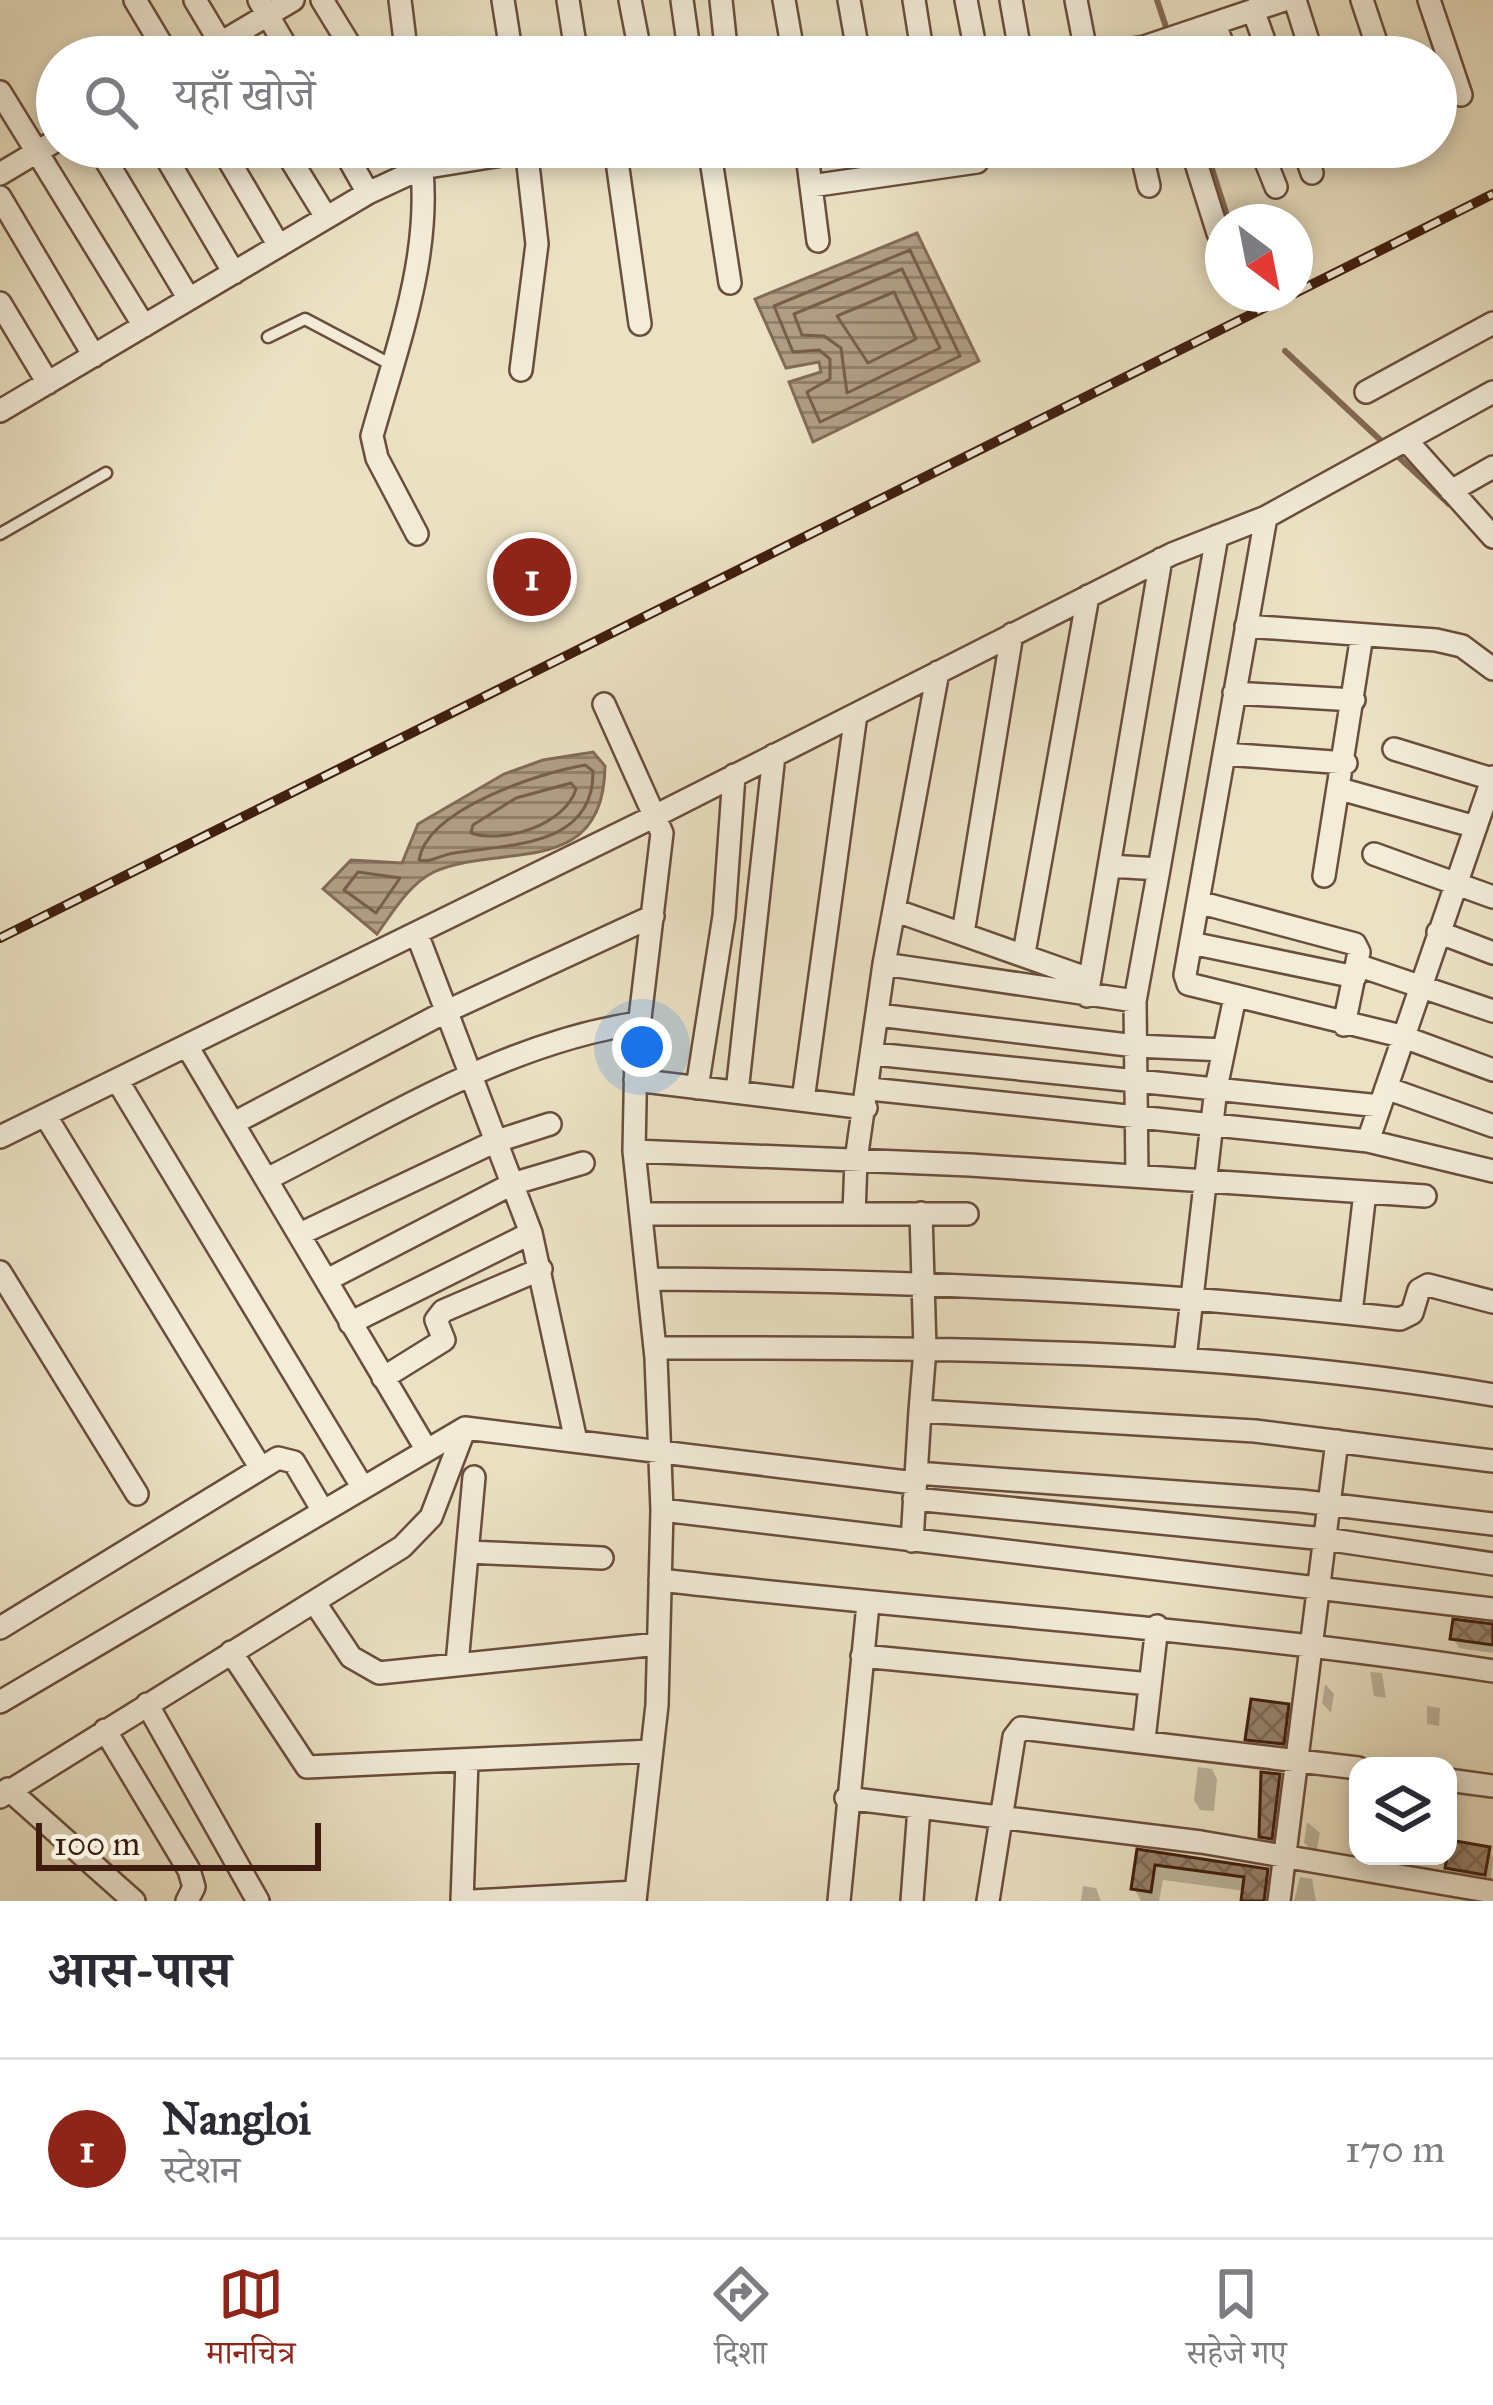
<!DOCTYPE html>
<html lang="hi">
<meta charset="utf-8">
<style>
:root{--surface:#fff;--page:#f7f7f7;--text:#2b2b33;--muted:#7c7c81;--line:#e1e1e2;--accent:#8f2418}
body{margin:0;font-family:"IM FELL Great Primer","Noto Serif Devanagari",serif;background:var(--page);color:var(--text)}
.controls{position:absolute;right:36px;bottom:36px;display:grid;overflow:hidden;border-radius:24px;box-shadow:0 6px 18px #0003}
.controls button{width:108px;height:108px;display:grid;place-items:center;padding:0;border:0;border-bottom:3px solid var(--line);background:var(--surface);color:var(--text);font:60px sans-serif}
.compass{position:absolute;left:1205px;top:204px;width:108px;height:108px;border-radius:50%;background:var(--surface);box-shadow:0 6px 18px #0003;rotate:148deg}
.scale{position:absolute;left:36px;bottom:30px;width:285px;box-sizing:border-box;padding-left:12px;border:6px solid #3f1d0e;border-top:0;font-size:33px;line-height:42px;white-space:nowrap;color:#3f1d0e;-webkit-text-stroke:9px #f2ecd9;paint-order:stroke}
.you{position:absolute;left:642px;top:1047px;width:42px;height:42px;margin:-30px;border:9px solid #fff;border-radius:50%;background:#1a73e8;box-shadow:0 0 0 18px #1a73e833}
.badge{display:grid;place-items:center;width:78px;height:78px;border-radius:50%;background:var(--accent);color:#fff;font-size:39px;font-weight:700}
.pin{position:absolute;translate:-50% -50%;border:6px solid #fff;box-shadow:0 3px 12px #0006}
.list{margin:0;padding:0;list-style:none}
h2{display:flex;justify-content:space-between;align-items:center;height:156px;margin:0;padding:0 48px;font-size:51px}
h2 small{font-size:39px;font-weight:400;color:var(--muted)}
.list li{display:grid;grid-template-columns:78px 1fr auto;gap:36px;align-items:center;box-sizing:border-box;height:180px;padding:0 48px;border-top:3px solid var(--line)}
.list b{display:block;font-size:45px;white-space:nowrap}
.list p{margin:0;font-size:39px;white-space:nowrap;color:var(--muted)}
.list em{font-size:39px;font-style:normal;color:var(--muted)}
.icon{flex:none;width:66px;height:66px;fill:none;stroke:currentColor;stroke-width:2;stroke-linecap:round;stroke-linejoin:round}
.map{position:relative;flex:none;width:1493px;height:1901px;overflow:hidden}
.search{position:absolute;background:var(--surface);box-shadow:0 6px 18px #0003;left:36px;right:36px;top:36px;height:132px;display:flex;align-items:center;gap:30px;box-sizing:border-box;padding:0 42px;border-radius:66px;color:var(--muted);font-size:45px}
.sheet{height:336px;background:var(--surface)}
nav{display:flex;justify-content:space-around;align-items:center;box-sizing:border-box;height:168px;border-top:3px solid var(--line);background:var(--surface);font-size:33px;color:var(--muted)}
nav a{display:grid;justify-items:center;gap:6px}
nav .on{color:var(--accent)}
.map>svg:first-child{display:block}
.water{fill:url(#water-rules);stroke:#836b56;stroke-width:3}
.shadow{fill:#0003}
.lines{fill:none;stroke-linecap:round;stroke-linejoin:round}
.shore{stroke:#785e4a;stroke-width:3}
.stream{stroke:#836b56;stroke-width:6}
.building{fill:url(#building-cross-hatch);stroke:#3f1d0e;stroke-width:3}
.service-casing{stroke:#6a4e3c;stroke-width:15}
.minor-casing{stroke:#6a4e3c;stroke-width:26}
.service{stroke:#f2ecd9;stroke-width:10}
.minor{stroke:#f2ecd9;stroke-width:21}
.rail-casing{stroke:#3f1d0e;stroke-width:10}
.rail{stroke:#f2ecd9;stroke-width:6;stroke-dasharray:18;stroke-linecap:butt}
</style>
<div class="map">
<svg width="1493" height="1901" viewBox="0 0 1493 1901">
<defs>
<pattern id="water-rules" width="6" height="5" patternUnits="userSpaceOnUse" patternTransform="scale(3)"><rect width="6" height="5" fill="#b19f86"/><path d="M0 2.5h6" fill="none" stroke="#91816c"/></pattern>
<pattern id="building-cross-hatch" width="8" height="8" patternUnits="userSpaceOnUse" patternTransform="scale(3)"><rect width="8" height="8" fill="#98836d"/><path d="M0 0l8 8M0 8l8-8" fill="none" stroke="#7d6b58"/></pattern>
</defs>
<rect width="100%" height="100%" fill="#ebe2c4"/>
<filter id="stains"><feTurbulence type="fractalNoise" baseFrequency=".00167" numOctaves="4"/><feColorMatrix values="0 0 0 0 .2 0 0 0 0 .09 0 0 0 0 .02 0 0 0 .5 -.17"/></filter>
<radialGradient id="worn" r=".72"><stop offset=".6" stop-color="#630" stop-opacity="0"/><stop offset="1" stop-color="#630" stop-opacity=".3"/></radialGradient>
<!-- water -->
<path class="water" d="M917 233 979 361 813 442 789 382 821 372 819 362 786 368 755 299Z
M593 752 605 766C604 881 499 842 434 872 409 884 393 912 377 934L323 889 351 860 402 863 418 824 504 774 543 760Z"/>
<!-- shadow -->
<path class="shadow" d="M1493 1626V1653L1459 1648 1453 1638Z
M1370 1672 1382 1673 1386 1698 1374 1696Z
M1325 1684 1334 1694 1331 1713 1322 1703Z
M1287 1706 1292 1715 1287 1752 1254 1748 1249 1739Z
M1427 1706 1440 1708 1439 1726 1427 1724Z
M1198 1767 1212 1769 1217 1779 1214 1811 1200 1810 1194 1800Z
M1278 1777 1284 1787 1276 1848 1262 1836Z
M1307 1822 1320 1833 1316 1854 1304 1843Z
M1488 1850 1493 1858 1490 1884 1454 1878 1448 1868Z
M1139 1853 1266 1871 1275 1888V1901H1244L1245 1891 1163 1880 1159 1901H1141L1134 1888Z
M1300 1877 1312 1879 1316 1901H1294Z
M1083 1886 1096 1888 1101 1901H1081Z"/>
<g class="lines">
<!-- shore -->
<path class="shore" d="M910 250 960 356 820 422 807 392 830 379V359L819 350 793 352 774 306Z
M902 269 940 348 847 393 841 348 824 336 802 335 794 314Z
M894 292 916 339 868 363 837 316Z
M585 765 593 771C594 848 508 844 454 853 440 855 431 863 419 860 427 809 539 773 585 765Z
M571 783 576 789C565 825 504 844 471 833L473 825 516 798Z
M358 872 400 878 376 913 344 890Z"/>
<!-- stream -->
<path class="stream" d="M1157 0 1166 27
M1174 50 1176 57
M1205 147 1229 222
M1285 351 1449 504"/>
</g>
<!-- building -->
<path class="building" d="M1453 1619 1493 1624V1645L1450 1639Z
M1251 1699 1289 1704 1284 1744 1245 1740Z
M1261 1772 1280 1774 1272 1839 1259 1837Z
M1450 1840 1490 1847 1485 1875 1445 1868Z
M1137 1849 1268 1869 1264 1901H1241L1244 1877 1155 1865 1151 1892 1131 1889Z"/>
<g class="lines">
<defs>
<path id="service" d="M268 337 305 319 392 365
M0 534 106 473"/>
<path id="minor" d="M135 0 169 57
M195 0 229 57
M259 0 292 57
M322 0 357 57
M400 0 407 57
M503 0 512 57
M568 0 577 57
M630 0 641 57
M682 0 690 57
M721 0 727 57
M784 0 794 57
M849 0 859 57
M914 0 923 57
M966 0 977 57
M1011 0 1021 57
M1076 0 1087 57
M1295 0 1313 57
M1362 0 1381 57
M1429 0 1461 95
M1253 10 1270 57
M1215 24 1227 57
M197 57 293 0
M1085 57 1144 47 1284 0
M0 92 144 326
M98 147 189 299
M160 147 234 273
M221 147 279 246
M283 147 326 217
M342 147 368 193
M615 147 640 324
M709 147 730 283
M806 147 818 241
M1140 147 1149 186
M1191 147 1218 233
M1260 147 1276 187
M1303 147 1312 173
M1340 147 1341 150
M0 174 57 140
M811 186 977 162
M0 197 94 356
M0 303 48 383
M521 370 537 244 526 147
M1366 392 1493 323
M0 411 368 193 422 168 550 147
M1406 440 1493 537
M1451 491 1493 467
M1266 517 1185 975 1188 984 1401 1036 1493 1070
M417 534 377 458 372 436C398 343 436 245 419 147
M1246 626 1436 640 1462 646 1493 669
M1234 693 1354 700
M604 704 662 833 636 1052 634 1151 656 1358 662 1510 657 1705 635 1901
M1394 749 1492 779
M1224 754 1346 763
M1340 789 1476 827
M1374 854 1493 897
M1110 866 1159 869 1135 1001
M1159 869 1217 536
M1324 876 1362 635
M1198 902 1355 944 1359 952 1344 1025
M894 910 1089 979
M1438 932 1493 953
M963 933 1012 634
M417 934 531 1233 576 1441
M1191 943 1355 977
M1024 953 1088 596
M884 964 1135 1001 1137 1176
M1357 965 1493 1011
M1087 996 1161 559
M878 1015 1136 1046 1224 1050
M187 1046 425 1447
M874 1054 1380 1106
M117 1080 363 1488
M635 1080 866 1108
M697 1088 724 916 734 775
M1386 1088 1493 1126
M870 1089 1368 1141 1493 1171
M737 1092 774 755
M803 1100 856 714
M45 1115 260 1467
M234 1123 447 1011 653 916
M0 1137 655 816 1172 554 1266 517 1493 392
M1368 1141 1493 777
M634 1151 970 1165 1425 1196
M267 1179C386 1119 506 1042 639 1023
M921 1213 925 1349 920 1411 1255 1431 1493 1461
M641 1214H967
M854 1214 856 1160 884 964 938 672
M300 1234 494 1142 550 1124
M0 1272 137 1494
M648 1279C900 1280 1149 1290 1400 1319L1412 1313 1419 1290 1428 1285 1493 1302
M327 1280 512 1184 583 1163
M1351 1313 1365 1192
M350 1323 531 1233
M655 1348C935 1348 1216 1347 1493 1395
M1185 1359 1216 1088 1235 997
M383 1378 444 1340 436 1320 443 1311 541 1269
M916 1473 1301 1501 1493 1524
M914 1499 1325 1539 1493 1564
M662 1510 1493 1609
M912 1541 920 1411
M468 1552 602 1558
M660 1580C938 1612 1216 1628 1493 1671
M315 1603 351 1657 379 1673 658 1644
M0 1628 278 1458 294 1462 323 1511
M231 1652 307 1767 651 1751
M862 1656 1150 1684
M457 1664 474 1477
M0 1702 465 1428 915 1483
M147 1704 258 1901
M105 1730 189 1870 194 1887 187 1901
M1144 1739 1157 1626
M1448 1780 1493 1786
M8 1789 134 1901
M0 1797 402 1547 431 1517 465 1428
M846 1798 1201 1842 1493 1892
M462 1901 467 1761
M472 1901 636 1892
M839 1901 868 1604
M912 1901 919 1808
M988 1901 1014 1737 1021 1728 1358 1768
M1279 1901 1337 1441"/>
</defs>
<!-- service casing -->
<use href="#service" class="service-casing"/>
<!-- minor casing -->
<use href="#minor" class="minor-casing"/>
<!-- service -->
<use href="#service" class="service"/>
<!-- minor -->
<use href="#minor" class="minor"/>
<defs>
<path id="rail" d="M1295 293 1493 194
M0 938 1292 294"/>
</defs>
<!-- rail casing -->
<use href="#rail" class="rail-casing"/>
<!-- rail -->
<use href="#rail" class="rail"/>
</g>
<rect width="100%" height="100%" filter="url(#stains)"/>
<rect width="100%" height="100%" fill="url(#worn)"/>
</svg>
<div class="controls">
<button><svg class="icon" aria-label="layers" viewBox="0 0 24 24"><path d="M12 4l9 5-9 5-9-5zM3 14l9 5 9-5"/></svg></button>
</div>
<svg class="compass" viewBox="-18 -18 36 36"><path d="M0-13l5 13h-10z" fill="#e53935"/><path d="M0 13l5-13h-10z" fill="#7c7c81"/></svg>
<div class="scale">100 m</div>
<div class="you"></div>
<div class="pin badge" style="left:532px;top:577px">1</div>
<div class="search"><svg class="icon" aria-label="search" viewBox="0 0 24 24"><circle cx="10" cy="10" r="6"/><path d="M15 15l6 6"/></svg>यहाँ खोजें</div>
</div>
<section class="sheet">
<h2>आस-पास<small></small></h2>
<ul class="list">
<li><span class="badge">1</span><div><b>Nangloi</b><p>स्टेशन</p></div><em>170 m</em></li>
</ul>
</section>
<nav>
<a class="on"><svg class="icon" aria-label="map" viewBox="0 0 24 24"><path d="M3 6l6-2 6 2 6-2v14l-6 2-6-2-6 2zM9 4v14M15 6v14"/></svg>मानचित्र</a>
<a><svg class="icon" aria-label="directions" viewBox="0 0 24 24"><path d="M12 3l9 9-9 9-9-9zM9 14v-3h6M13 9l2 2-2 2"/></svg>दिशा</a>
<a><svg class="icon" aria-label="saved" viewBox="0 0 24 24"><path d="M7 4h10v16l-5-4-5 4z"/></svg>सहेजे गए</a>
</nav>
